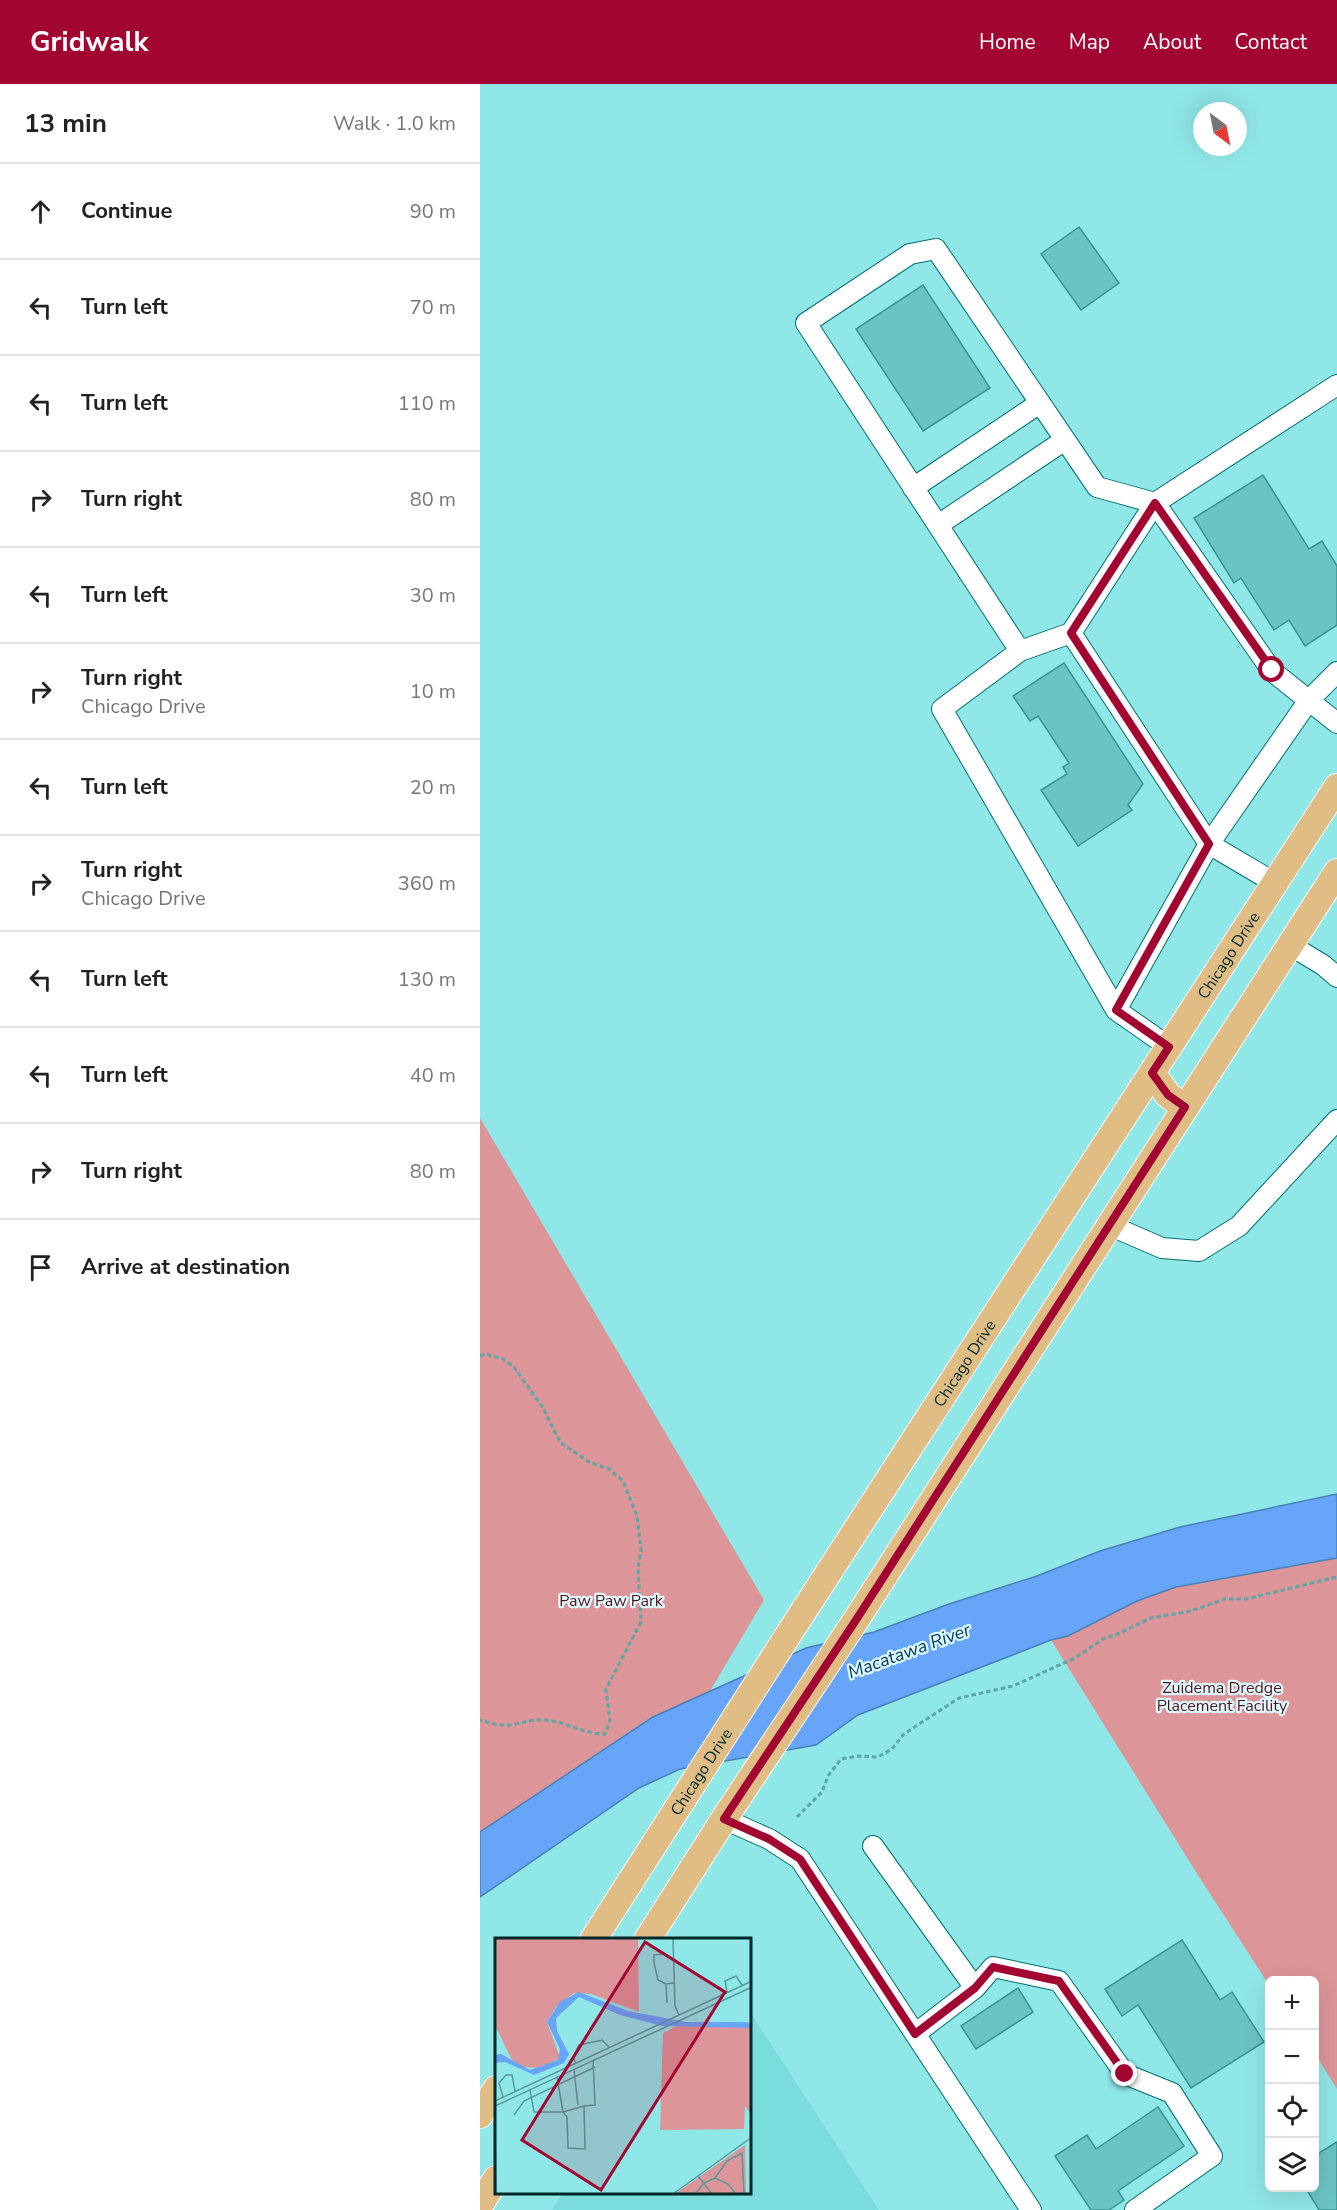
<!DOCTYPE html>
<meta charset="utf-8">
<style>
:root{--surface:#fff;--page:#f2f2f2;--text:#222;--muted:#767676;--line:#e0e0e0;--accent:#a30533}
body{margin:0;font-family:"Nunito Sans",sans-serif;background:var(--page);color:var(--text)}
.controls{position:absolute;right:18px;bottom:18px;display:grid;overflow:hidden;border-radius:9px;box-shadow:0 6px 24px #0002}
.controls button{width:54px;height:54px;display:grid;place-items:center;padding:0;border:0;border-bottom:2px solid var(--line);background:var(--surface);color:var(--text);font:30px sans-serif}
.compass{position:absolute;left:713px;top:18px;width:54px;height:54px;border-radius:50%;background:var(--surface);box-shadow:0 6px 24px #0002;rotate:148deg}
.stop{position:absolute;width:18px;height:18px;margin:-14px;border:4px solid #a30533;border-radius:50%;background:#fff}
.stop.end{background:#a30533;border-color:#fff;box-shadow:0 2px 6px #0008}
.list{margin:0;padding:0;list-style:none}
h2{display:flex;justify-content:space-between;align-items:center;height:78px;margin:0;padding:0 24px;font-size:26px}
h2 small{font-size:20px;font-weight:400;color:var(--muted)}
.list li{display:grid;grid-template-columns:39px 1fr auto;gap:18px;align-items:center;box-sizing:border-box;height:96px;padding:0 24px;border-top:2px solid var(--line)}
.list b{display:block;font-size:22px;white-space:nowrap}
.list p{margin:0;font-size:20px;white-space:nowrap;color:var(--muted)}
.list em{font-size:20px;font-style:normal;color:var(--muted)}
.icon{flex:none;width:33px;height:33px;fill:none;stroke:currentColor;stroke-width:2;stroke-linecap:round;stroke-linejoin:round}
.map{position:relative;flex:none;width:857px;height:2126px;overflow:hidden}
header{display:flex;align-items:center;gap:36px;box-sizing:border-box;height:84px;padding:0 30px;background:var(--accent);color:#fff}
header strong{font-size:28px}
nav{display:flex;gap:33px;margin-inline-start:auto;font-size:21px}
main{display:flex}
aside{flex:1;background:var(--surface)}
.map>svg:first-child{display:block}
.built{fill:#7adcdc}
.green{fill:#dc9599}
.water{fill:#66a5f7;stroke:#4880b9;stroke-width:1.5}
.building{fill:#6cc3c3;stroke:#3a9394;stroke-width:1.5}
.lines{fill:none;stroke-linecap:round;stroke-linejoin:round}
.minor-casing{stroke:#016f70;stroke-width:22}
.major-casing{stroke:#fff;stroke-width:28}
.path{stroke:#5ea5a5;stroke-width:3;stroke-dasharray:4.5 3;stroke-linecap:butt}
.minor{stroke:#fff;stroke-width:20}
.major{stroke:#dfbd85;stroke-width:26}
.route{stroke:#a30533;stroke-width:8}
.labels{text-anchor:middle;stroke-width:4.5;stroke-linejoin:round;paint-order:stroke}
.street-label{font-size:16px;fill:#012828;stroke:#ddfefe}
.park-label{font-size:16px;fill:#57111d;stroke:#ddfefe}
.water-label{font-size:18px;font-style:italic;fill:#0a3568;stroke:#ddfefe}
.inset-road{fill:none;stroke:#579b9b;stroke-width:1.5}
.view{fill:#a30533;fill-opacity:0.15;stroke:#a30533;stroke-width:3}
.inset-edge{fill:none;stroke:#012828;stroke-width:3}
</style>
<header>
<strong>Gridwalk</strong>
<nav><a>Home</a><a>Map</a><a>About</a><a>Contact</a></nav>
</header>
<main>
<aside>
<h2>13 min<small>Walk · 1.0 km</small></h2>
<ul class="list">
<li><svg class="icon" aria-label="ahead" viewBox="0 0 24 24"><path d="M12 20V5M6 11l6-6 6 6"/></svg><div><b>Continue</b></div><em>90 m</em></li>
<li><svg class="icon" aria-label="left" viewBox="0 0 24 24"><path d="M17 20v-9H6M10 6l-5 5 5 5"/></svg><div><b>Turn left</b></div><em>70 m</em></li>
<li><svg class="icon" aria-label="left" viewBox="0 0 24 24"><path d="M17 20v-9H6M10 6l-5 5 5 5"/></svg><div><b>Turn left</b></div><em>110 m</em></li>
<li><svg class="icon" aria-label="right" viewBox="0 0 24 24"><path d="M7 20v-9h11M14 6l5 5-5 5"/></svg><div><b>Turn right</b></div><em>80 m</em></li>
<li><svg class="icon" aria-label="left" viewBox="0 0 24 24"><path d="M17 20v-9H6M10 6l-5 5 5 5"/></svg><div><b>Turn left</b></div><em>30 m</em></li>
<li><svg class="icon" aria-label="right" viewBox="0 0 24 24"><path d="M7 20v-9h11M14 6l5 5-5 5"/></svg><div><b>Turn right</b><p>Chicago Drive</p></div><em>10 m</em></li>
<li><svg class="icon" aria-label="left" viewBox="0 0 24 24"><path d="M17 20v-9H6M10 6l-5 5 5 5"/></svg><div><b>Turn left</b></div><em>20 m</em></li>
<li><svg class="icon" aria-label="right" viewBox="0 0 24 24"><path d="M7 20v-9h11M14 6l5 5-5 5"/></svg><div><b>Turn right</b><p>Chicago Drive</p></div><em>360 m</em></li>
<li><svg class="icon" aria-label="left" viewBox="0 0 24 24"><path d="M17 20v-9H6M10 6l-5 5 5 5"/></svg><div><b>Turn left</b></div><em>130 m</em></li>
<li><svg class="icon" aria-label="left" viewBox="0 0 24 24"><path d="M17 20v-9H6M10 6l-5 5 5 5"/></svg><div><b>Turn left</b></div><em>40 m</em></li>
<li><svg class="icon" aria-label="right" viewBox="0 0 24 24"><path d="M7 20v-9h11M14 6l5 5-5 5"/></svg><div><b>Turn right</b></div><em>80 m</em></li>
<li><svg class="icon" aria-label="arrive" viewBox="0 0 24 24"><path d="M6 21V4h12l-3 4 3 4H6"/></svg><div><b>Arrive at destination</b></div></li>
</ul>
</aside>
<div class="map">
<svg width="857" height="2126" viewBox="0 0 857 2126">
<rect width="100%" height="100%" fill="#90e7e7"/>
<!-- built -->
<path class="built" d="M270 1928 399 2126H72L82 2110H270Z"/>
<!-- green -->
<path class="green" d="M0 1034 284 1516 204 1651 0 1779Z
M857 1474V2005L835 1970 834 1896H790L789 1901 716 1788 571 1556 589 1552 657 1517 696 1503Z"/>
<!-- water -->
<path class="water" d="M857 1410V1474L696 1503 657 1517 588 1552 571 1556 378 1631 336 1661 200 1685 159 1704 0 1813V1748L173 1633 326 1564 394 1548 469 1520 557 1492 620 1467 700 1443Z"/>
<!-- building -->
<path class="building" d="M599 143 639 199 601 226 561 170Z
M443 201 510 304 443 347 376 245Z
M783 391 829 465 842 457 857 482V541L825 562 809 536 794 546 761 494 754 499 714 434Z
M584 579 663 700 648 721 652 726 598 762 561 706 587 690 583 683 589 679 558 632 550 637 533 612Z
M702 1856 740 1916 752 1908 784 1958 711 2004 658 1921 642 1932 625 1905Z
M538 1904 553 1928 496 1965 481 1942Z
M678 2023 704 2062 638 2107 644 2116 629 2126H611L575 2072 607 2051 616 2065Z
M857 2058V2126H839L825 2103H834V2072Z"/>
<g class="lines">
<defs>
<path id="minor" d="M433 404 560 319
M458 441 585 356
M591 549 729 760 795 799
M540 567 591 549 675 419 792 587 857 639
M810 861 843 881 857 893
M636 926 729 760 829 616 857 588
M689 963 636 926 462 625 540 567 326 239 430 170 456 165 617 403 675 419 857 301
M629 1141 682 1164 719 1167 759 1142 857 1036
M244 1735 289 1755 320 1775 551 2126
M393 1762 495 1904 435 1950
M495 1904 513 1883 579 1897 645 1990 692 2009 732 2072 655 2126"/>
<g id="major">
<path d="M672 989 688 1011 705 1024"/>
<path id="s1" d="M113 1856 312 1545 857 703"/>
<path d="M167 1856 244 1735 376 1536 857 788"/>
<path d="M0 2031 16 2005"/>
<path d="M0 2121 16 2095"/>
</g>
</defs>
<!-- minor casing -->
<use href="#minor" class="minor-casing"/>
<!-- major casing -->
<use href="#major" class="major-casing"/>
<!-- path -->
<path class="path" d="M0 1272 5 1270 23 1275 34 1283 63 1324 80 1358 109 1378 129 1385 143 1397 157 1432 161 1467 158 1484 161 1538 126 1605 130 1637 125 1650C103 1650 87 1638 65 1636 51 1634 38 1642 23 1641 16 1641 7 1638 0 1636
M317 1733 342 1708 348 1692 361 1675 378 1672 398 1673 412 1665 423 1651 436 1642 479 1614 533 1602 595 1574 623 1555 638 1550 671 1534 711 1527 745 1515H766L857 1493"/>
<!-- minor -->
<use href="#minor" class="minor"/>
<!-- major -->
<use href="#major" class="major"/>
</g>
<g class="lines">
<!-- route -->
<path class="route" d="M645 1990 579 1897 513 1883 495 1904 435 1950 320 1775 289 1755 244 1735 376 1536 705 1023 688 1011 672 989 689 963 636 926 729 760 591 549 675 419 792 586"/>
</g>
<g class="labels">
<!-- street labels -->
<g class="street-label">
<text dy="6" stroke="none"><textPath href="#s1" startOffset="1172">Chicago Drive</textPath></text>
<text dy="6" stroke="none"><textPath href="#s1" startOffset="686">Chicago Drive</textPath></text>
<text dy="6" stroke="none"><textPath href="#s1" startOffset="200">Chicago Drive</textPath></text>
</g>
<!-- park labels -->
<g class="park-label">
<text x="131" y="1522">Paw Paw Park</text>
<text x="742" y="1609">Zuidema Dredge<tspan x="742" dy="18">Placement Facility</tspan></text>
</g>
<!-- water labels -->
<g class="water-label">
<text transform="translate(429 1567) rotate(-20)" y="6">Macatawa River</text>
</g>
</g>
<!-- overview -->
<g transform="translate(15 1854)">
<rect width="256" height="256" fill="#90e7e7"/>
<path d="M0 0H143L144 74 96 56 79 55 61 69 52 84 65 120 46 130 25 129 16 120 0 87ZM183 87H256V176L250 168 249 191 165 192 168 95ZM250 207 251 256H180Z" fill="#dc9599"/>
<path d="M84 54 133 73 191 84H249L256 85V90L167 88 125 77 84 59 61 80 62 93 74 116 69 125 39 137 10 124 0 125V117L6 116 35 132 63 122 65 111 52 84 65 64Z" fill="#66a5f7"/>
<path class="inset-road" d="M178 0 180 68 184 77M170 16 159 17V25L163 42 171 46M232 54 230 43 241 38 247 47M172 65 171 46 179 45M81 125 78 119 84 107 107 102 114 109M79 132 83 167M62 139 68 174 89 168M35 152 39 174H68L72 179 73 210 90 211 89 168 100 167 98 122M8 159 4 145 11 137H17L20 153M0 163 257 43M0 168 257 49M0 174 1 256M19 177 29 163 100 129M203 238 217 256M220 240 232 223 247 215 249 256M178 256 257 199M200 256 209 245 220 240 233 246 241 256"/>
<path class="view" d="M150 4 230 54 106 252 27 202Z"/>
<rect width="256" height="256" class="inset-edge"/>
</g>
</svg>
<div class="controls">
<button>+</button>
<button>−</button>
<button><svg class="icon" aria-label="locate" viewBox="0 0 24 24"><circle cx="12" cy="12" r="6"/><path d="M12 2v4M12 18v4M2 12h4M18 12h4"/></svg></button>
<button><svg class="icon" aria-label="layers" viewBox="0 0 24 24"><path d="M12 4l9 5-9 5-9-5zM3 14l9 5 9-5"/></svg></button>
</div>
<svg class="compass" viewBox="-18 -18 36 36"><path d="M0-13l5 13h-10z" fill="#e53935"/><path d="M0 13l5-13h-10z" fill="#767676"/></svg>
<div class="stop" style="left:792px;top:586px"></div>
<div class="stop end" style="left:645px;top:1990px"></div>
</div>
</main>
